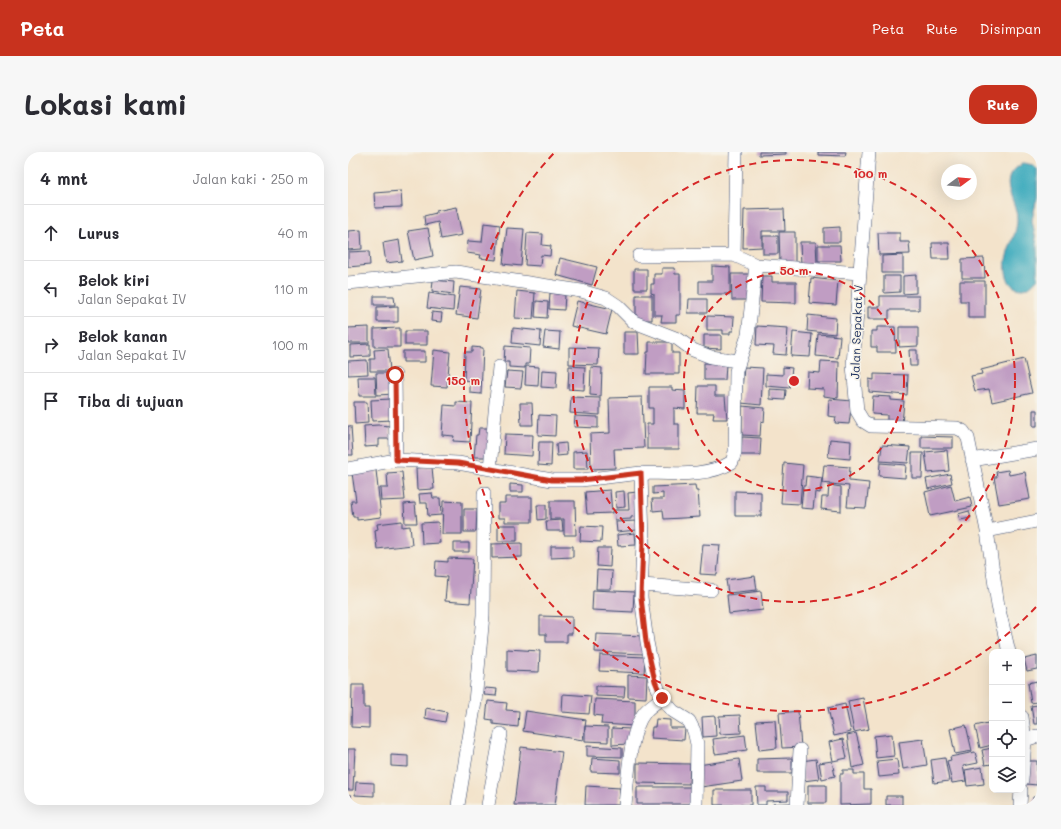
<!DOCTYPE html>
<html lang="id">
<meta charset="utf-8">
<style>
:root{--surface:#fff;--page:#f7f7f7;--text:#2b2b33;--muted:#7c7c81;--line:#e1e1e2;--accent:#c8321e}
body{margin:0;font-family:Mali,sans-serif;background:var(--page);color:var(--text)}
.controls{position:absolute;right:12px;bottom:12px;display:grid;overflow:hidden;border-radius:8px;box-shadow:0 4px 16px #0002}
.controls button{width:36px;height:36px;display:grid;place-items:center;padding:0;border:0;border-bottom:1px solid var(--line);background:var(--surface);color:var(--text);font:20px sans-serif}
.compass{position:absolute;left:593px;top:12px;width:36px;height:36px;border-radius:50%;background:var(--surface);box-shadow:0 4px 16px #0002;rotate:74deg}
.stop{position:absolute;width:12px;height:12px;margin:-9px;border:3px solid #c8321e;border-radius:50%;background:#fff}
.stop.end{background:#c8321e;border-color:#fff;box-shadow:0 1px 4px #0008}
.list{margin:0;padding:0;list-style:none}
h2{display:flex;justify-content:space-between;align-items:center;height:52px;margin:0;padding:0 16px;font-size:17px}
h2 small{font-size:13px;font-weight:400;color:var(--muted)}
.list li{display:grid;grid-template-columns:26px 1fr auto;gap:12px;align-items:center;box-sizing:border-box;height:56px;padding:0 16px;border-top:1px solid var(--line)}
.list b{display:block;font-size:15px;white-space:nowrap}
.list p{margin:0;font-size:13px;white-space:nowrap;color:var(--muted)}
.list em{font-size:13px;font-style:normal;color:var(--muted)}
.icon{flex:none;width:22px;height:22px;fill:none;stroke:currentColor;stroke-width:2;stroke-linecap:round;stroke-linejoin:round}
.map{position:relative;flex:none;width:689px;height:653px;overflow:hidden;border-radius:16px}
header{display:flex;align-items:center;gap:24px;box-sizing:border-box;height:56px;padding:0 20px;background:var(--accent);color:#fff}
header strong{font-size:19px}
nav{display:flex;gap:22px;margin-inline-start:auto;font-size:14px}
.intro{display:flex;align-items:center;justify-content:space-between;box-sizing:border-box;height:96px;padding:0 24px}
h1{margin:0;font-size:28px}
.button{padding:10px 18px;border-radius:16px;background:var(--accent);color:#fff;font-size:14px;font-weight:700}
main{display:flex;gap:24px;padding:0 24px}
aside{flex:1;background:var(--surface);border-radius:16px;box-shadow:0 4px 16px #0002}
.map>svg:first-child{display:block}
.water{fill:#3facbe;stroke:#2d6e8e}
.building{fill:#c09dc3}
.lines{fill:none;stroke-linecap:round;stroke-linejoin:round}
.street-casing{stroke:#3b4a6e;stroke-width:14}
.street{stroke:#fff;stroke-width:13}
.route{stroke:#c8321e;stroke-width:5}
.ring{fill:none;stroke:#d62828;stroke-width:2;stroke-dasharray:7 5}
.labels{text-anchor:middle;stroke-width:3;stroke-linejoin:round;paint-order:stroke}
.street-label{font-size:12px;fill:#1b2f5e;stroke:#f7f3e8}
.centre{fill:#d62828;stroke:#f7f3e8;stroke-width:2}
.ring-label{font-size:12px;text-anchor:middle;font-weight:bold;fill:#d62828;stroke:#f7f3e8;stroke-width:3;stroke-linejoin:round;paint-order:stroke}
</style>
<header>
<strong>Peta</strong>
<nav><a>Peta</a><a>Rute</a><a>Disimpan</a></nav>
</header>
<div class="intro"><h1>Lokasi kami</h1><a class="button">Rute</a></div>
<main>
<aside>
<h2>4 mnt<small>Jalan kaki · 250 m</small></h2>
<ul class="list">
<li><svg class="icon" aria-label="ahead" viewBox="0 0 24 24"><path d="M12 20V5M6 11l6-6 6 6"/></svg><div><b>Lurus</b></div><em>40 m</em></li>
<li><svg class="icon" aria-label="left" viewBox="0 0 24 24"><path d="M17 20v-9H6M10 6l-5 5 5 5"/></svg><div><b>Belok kiri</b><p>Jalan Sepakat IV</p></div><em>110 m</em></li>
<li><svg class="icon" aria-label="right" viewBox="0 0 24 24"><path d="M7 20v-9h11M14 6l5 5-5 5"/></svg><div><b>Belok kanan</b><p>Jalan Sepakat IV</p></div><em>100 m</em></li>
<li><svg class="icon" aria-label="arrive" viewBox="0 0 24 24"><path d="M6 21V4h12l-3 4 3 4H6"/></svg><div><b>Tiba di tujuan</b></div></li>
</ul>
</aside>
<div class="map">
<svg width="689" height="653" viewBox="0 0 689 653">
<rect width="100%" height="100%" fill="#f7f3e8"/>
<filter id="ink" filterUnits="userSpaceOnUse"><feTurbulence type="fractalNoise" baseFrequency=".025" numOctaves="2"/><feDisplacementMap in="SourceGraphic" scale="8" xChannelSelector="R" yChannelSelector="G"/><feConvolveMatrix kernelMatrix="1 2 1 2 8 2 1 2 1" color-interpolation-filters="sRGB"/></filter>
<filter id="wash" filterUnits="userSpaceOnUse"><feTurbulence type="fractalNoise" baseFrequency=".012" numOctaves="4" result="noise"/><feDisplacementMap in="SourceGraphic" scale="16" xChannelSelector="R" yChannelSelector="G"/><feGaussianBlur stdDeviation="0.9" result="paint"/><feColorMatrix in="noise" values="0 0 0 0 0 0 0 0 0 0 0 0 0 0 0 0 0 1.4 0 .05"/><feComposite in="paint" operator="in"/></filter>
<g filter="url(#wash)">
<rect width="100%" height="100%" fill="#f3e3cb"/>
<!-- water -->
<path class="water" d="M676 11 685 13 689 17V46L684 68 689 94V127C685 132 680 137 674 137 667 137 662 133 660 127 651 105 669 89 669 67 669 53 657 40 661 26 663 19 670 14 676 11Z"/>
<g id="blocks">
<!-- building -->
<path class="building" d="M411 0H438V2L411 3Z
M470 0H498L497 4 470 3Z
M53 39 54 55 27 56 26 41Z
M108 55 114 83 93 87 90 70 77 73 76 64 88 61V59Z
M436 57 437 79H414V95L395 96 396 58Z
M136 71 152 73 148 108 132 106 133 103 119 101 120 89 134 90Z
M492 75V90H476V76Z
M80 76 85 104 66 108 60 79Z
M159 76 176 77 173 114 155 112Z
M13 78 14 97 0 98V79Z
M431 80H447V110L432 111Z
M179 81 195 82 194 93 203 94 202 104 193 103 192 114 177 113Z
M530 81H552V90H561L562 102 531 103Z
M415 84H430V102H415Z
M51 88 54 109 38 111 35 91Z
M452 90H468L469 112 453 113Z
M584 91H601L602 107H585Z
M470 93H492L493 109H470Z
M21 99 22 113 0 115V100Z
M555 103V121H534V104Z
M212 106 249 115 244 133 208 123Z
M636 106 637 126H614V107Z
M364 114 382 115V142H351V129H364Z
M314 116H326L327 122H332V163H328V170H313L314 163H306V142L303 141V132H306V122H314Z
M286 117H299V137H286Z
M383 122H402V148H384Z
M568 123V141L555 142V124Z
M414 124H424V130H448V151L413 150Z
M536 124H552V140L536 141Z
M463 126 490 129 488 153 461 151Z
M85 128 106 130 105 142 84 139Z
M612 129H637V166H620V149H612Z
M112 135 133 137 129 166 108 163Z
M169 139 187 141 185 167 167 166Z
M81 141 106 145 105 159 79 156Z
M202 141 217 143 216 158 201 157Z
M288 143H304V168H288Z
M26 144H46L47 153H26Z
M532 144H571V158H541V167H520V155H532Z
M341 147H359V161H340Z
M188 149 200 150 199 166 187 165Z
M229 149 264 157 258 182 223 174Z
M50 154V170H29V155Z
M84 160 94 161 93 170 83 169Z
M460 163 488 166 487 182 459 179Z
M359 164 386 165 385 179H382V182H375V178H359Z
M409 174 440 176 438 203 425 202 426 194 408 193Z
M21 175V191H0V176Z
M529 175H547L548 200H529V195H523V179H529Z
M551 175H570V194L551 195Z
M52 176V195H26V177Z
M165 176 193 179 192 194 164 191Z
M57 179H79V193H57Z
M197 179 212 180 211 197 195 195Z
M276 180H290L291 202H276Z
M445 180 464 182 462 205 443 204Z
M470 182 492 184 490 206 468 204Z
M356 183H373V197L356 196Z
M301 190H324V201H331V222H298L299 200H301Z
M22 192V204L2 205V193Z
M157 194 182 196 181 212H177V216L161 215V210H156Z
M124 195 135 196 133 242 122 241V229L116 228 117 200H124Z
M221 195 251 196 250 213 221 212Z
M40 197 42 219H22V207H27L26 198Z
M86 198 102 200 99 235 83 234Z
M561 198H569V214H562Z
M55 199H77V210H55Z
M676 207 684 241 644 250 641 237 627 239 623 224 634 222 633 218Z
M19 208 20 222 0 223V209Z
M473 209 491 210 490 246 476 244V237L459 236 460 220 472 221Z
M356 211 378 212 377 228H356Z
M178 214 191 215 190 234 177 233Z
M221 214 237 215 236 238 220 237Z
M243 215 254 216 253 244 242 243Z
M396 215 415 216 413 253 393 251Z
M435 215 444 216 441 236 418 234V222L435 223Z
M194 218 209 219 208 236 193 235Z
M159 219 175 220 173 236 157 235Z
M28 221H45L46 242 29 243Z
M526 222 560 223 559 243 521 240V227L526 228Z
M10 225H27L28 244H11Z
M350 234H367V244H377L379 267H365L366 261H349Z
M301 235H324V238L337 239V257L326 256V272H331V297H299V272H305V256H301Z
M422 237 438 238 437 248 422 247Z
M525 244 543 245V248L556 249 554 272 539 271V263L524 262Z
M223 245 252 246V263L222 261Z
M294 245 296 296 266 297 267 316 243 317 242 282 262 281 261 246Z
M43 247 44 268 24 269 23 248Z
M481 247 504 249 501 272 487 271 488 265 480 264Z
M6 250H19L20 271 7 272Z
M108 250 124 251 122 290 105 289 106 284 94 283 96 253 108 254Z
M172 251H184L185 273H173Z
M394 254 417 256 416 270 413 269 412 284 394 283Z
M685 258H689V274H685Z
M191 263 208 264 207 284 190 283Z
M227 264 250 265V276L226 275Z
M30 273 42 274 43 287H31V294L17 295 16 274Z
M0 274H3L5 303H0Z
M131 276H143L140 305H126L128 283H130Z
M157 282 185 283 184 304 156 302Z
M573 284 605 285V296H573Z
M394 285 413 286 412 303H393Z
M482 287 503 289 502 307 480 305Z
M191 290H204L203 314 190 313Z
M218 291 219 303 209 304 208 292Z
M534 293 562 295 560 311 532 309Z
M599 298 601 319 580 321 577 300Z
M239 299 240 317H225V300Z
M564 301H575L574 326H564Z
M436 311 455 313 452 352 433 351Z
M532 311 558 313 557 326 531 324Z
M476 313 502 315 501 329 521 331 518 356 499 355 501 334 474 331Z
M84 315 86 337 69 338 68 316Z
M28 318 33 365 9 368V365H5L3 349H8L4 321Z
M660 318 661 323 677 320 682 347 651 352 646 325H649L648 320Z
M54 320 57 348 33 349 32 336H40L39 321Z
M602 322 604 331 580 337 578 327Z
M458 324 474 326 472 341 467 340 465 357 453 356 455 334H457Z
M162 332 175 333V340H162Z
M347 333 348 339H350L352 365 316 367 315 358 305 359 304 347H315V341L305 342V335Z
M481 333 493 335V359L473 357 474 345H480Z
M603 333 607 349 622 345 624 355 582 364 577 340Z
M262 338 264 361 239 362 237 340Z
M276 339 277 355 268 356 267 340Z
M387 339 413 340V364H387Z
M289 340 291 364 283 365V367L267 368 266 358H281L280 341Z
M84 341 85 346H92L93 363 80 364 79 351H72L71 342Z
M157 345H184V370H157V366H150V351H157Z
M95 349 114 350V382H94Z
M202 349H227L228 383H216V367H202Z
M67 351 69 371H57L56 352Z
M189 353H198V367L190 368Z
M116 357H129L128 380H116Z
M621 359 623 366 612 368 610 362Z
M214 368 215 379H199L198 369Z
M54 369V375L62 374 64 393 29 397 27 378 30 377 29 372Z
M288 369 289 378 269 380 268 370Z
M90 370 92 391 74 392 73 371Z
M150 373H169V389H150Z
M233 374 254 375 253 390 232 389Z
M287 381 288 393 270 394 269 383Z
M106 391H121V400H106Z
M174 391V405L144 406V392Z
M355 392 372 393 369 423 352 422Z
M203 394H225V405L203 406Z
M250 396H263L262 415 249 414Z
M100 406 125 407 122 451 97 449 99 425 87 424 88 409 100 410Z
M249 418 264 419 263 437H248Z
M407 424 409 438 380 441 378 428Z
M245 438 286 440 285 460 244 458Z
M413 439 415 458 381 462 379 443Z
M192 464 224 465V482H219V490H198V482H192Z
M248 482 295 484V502L247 500Z
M159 497 192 499 191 520 159 519Z
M252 503 297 505 296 521 251 519Z
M689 504V517L679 519 676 507Z
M280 523 299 524 298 546 280 545Z
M689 529V550L683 551 680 531Z
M4 533H16V556H21V576L3 575Z
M248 534 277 535 276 545 248 544Z
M137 536 149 537 148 544 136 543Z
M215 542 243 544 241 562 214 560Z
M515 546 521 577 506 580 500 549Z
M247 547 287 549V574L253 572 254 564 246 563Z
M140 549 159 551 158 558 171 559 170 575 145 572V568L138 567Z
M497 552 503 580 486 584 480 556Z
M689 553V572H686L683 554Z
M78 556 99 560 97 570 77 566Z
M178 559 238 568 235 588 175 579Z
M450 559 453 595 434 596 431 561Z
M392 563 393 581 372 582 371 564Z
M367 564 368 584 355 585 354 565Z
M308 567 322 568V576H337L336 588 303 586 304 575H307Z
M427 568 429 596 411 598 408 569Z
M644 570V593L632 596 627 574Z
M618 573 624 599 607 602 602 577Z
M237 574 260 575V590L237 589Z
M264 576 282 577 280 592 264 593Z
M508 581 516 613 504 616 499 583Z
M544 582 546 604 528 606 526 584Z
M397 583 399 598 367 602 365 587Z
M495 587 499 606 485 609 481 590Z
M575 587 579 613 555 617 551 590Z
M239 594 274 596V605L239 604Z
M173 595 214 600 207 653H166Z
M644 596V612L637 613 634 598Z
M0 597H7L5 638H0Z
M627 600 630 611 615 614 618 629 604 631 599 609 603 608 602 605Z
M43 603 60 604V615L43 614Z
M244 606 272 608V621L243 620Z
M444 606V621H409V607Z
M597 606 601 629 586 631 583 608Z
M391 607 394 629 353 635 350 613Z
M468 607 471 627 455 629 453 609Z
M549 607 551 623 531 625 529 609Z
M484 609 487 624 474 627 471 611Z
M679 609H689V633L678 632Z
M289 611 342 612 341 632 289 631Z
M634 615 636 632 619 634 617 618Z
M495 618H506V622H516V637H523V652L492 653V622H495Z
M8 630 26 631V644L7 643Z
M460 633H478V651H460Z
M238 634 272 636 271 653H237Z
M289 635H343V652H289Z
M408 635H418V640H440V648L418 649V653H409Z
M366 638H403V653H366Z
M0 643H3L2 653H0Z
M538 644H554V653H538Z
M685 645H689V653H685Z
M444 651V653H425V652Z"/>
</g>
</g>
<g filter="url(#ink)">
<use href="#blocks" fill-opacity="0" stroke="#3b4a6e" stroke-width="1"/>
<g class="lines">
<defs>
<path id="street" d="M521 0 505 213 509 259 515 269 523 274 609 276 615 279 620 286 639 379 650 454 661 500
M386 103 388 0
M291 104 386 103 408 113 511 121
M0 131 108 120 233 139 258 146 270 154 286 170 330 187 345 198 363 205 390 209
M47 223 48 308
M624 308 689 297
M0 317 48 308 110 311 204 328H233L293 321 295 389 293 445 299 490 307 529 314 546 325 559 341 569 346 579 349 592 348 653
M142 317 151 215
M293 321C322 321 359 326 384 310L387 300 388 219 400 183 408 113
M639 379 689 369
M294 433 363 438
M674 565 677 588 674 628
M677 588 689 584
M110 653 127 550 135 463 136 341
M140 653 153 582
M277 653C280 628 281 579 297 560 302 554 309 550 314 546
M449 653 452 598
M672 653 673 638"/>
</defs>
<!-- street casing -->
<use href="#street" class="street-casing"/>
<!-- street -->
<use href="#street" class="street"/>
</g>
</g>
<g class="lines" filter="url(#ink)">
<!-- route -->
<path class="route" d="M47 223 48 308 110 311 204 328H233L293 321 295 389 293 445 298 490 307 529 314 546"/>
</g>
<!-- distance rings -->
<g class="ring">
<circle cx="446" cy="229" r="110"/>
<circle cx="446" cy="229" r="221"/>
<path d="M688 455A331 331 0 1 1 206 1"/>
</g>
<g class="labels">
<!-- street labels -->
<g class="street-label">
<text transform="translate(509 180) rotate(-88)" y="4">Jalan Sepakat V</text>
</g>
</g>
<circle cx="446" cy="229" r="6" class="centre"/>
<g class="ring-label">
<text x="522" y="26">100 m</text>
<text x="446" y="123">50 m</text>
<text x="115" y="233">150 m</text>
</g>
</svg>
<div class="controls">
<button>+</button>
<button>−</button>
<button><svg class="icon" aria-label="locate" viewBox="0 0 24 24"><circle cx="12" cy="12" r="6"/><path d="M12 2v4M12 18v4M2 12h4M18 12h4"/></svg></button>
<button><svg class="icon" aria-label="layers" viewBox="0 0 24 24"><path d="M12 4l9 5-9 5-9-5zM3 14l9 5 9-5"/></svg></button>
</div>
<svg class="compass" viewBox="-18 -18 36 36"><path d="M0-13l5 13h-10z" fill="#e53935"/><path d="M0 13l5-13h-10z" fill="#7c7c81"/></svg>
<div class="stop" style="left:47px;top:223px"></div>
<div class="stop end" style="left:314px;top:546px"></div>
</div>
</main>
